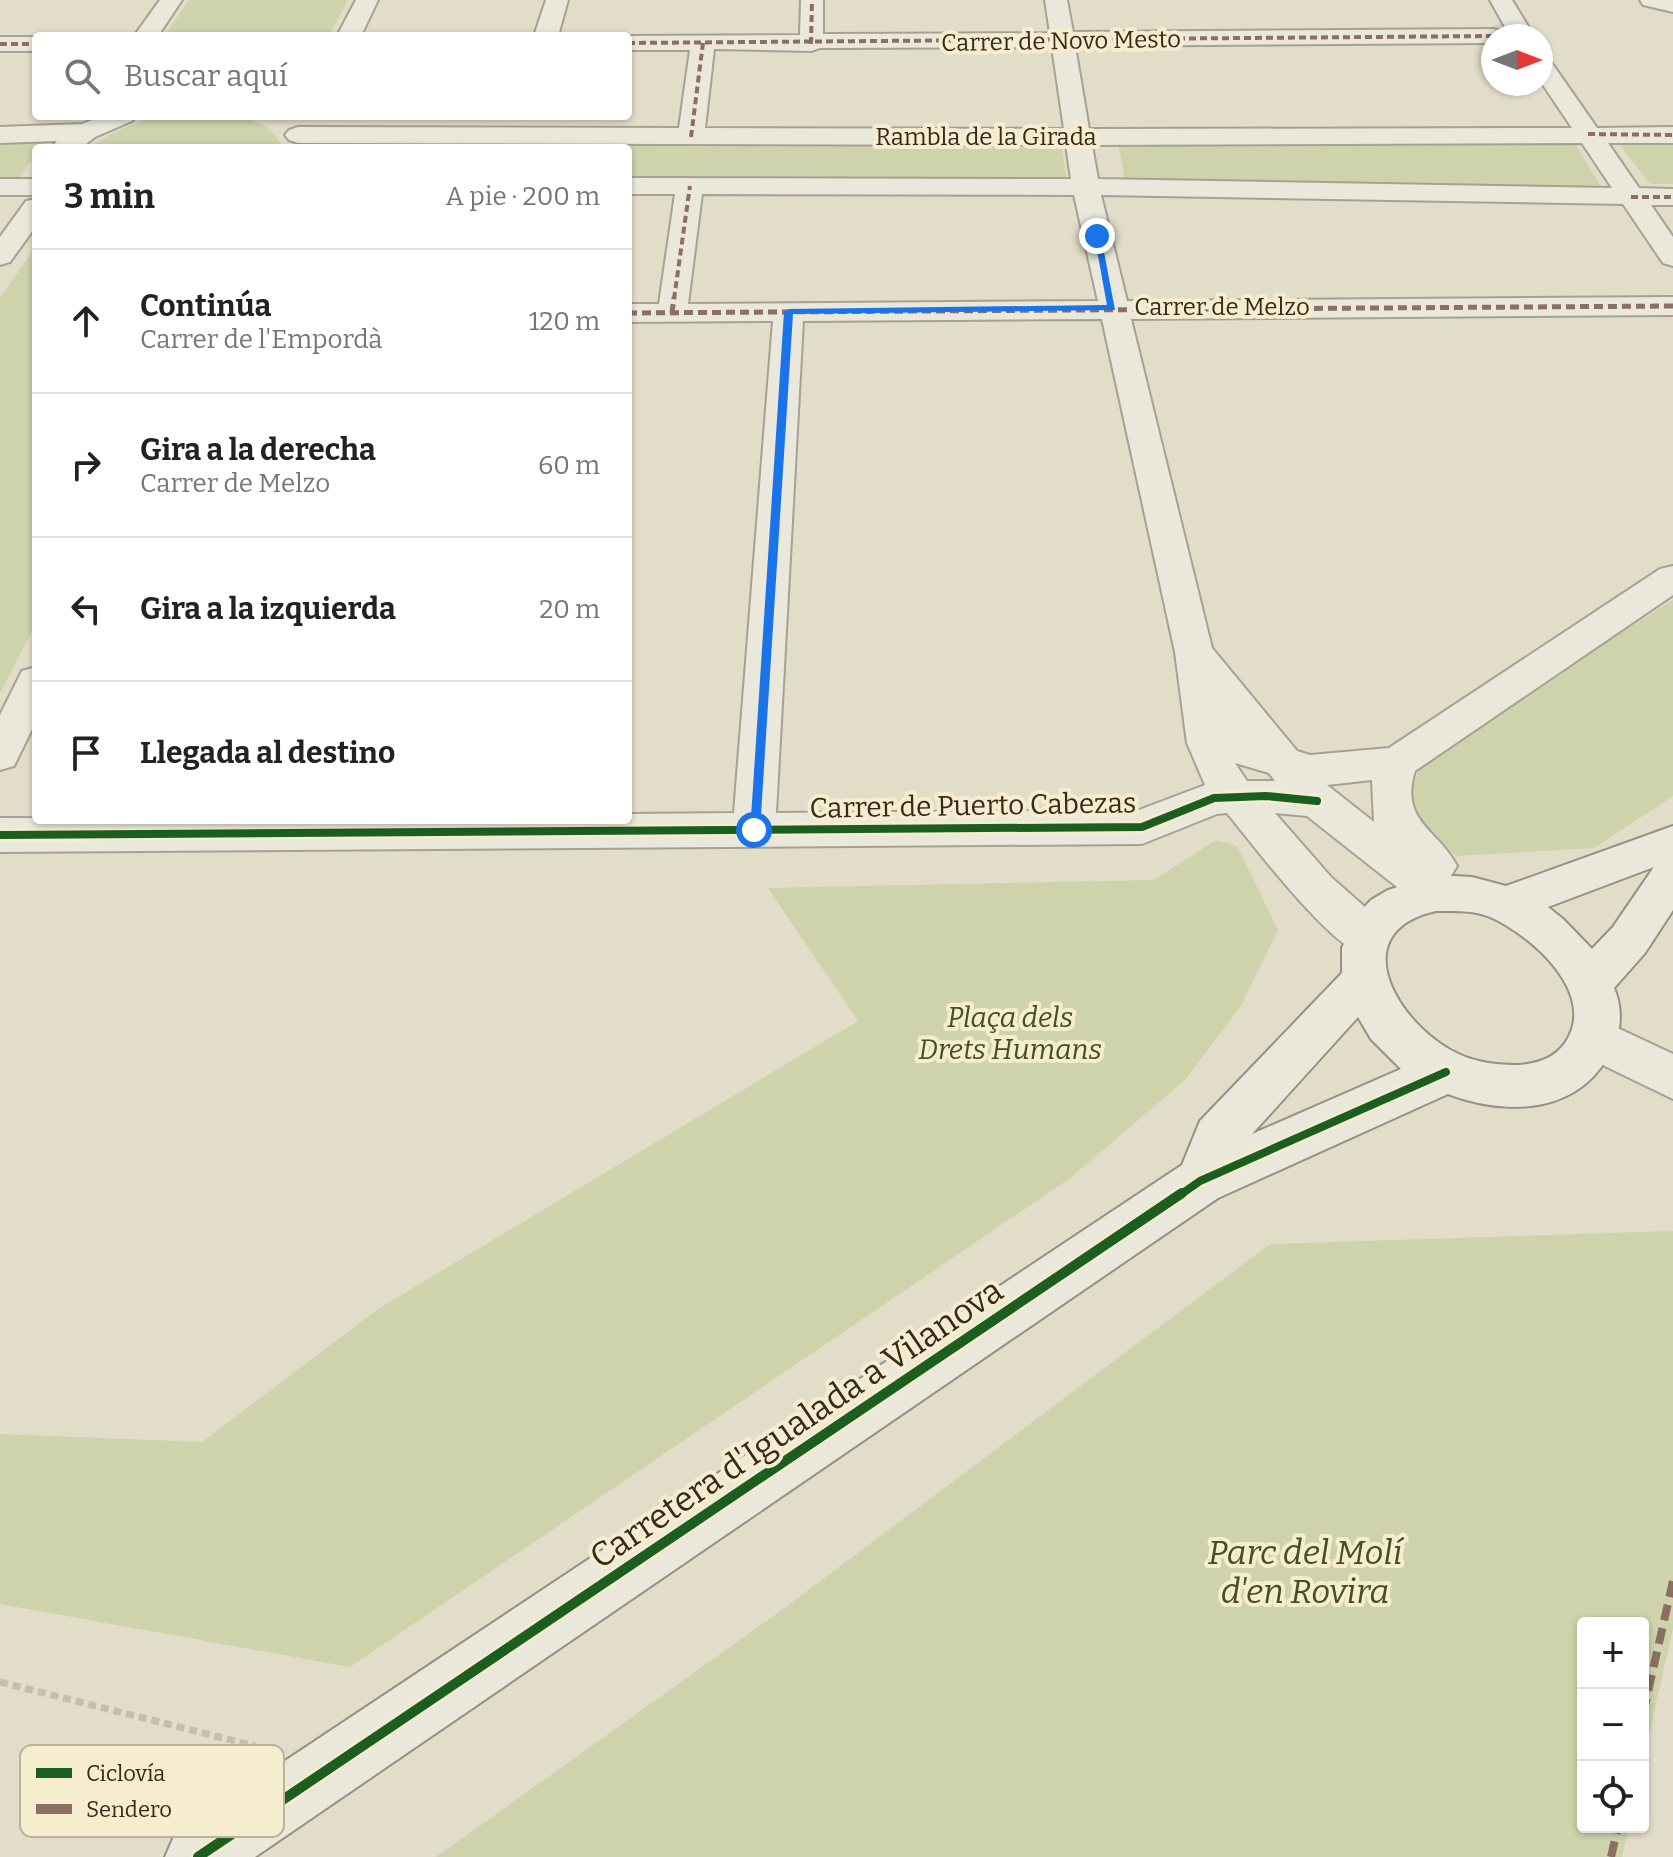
<!DOCTYPE html>
<html lang="es">
<meta charset="utf-8">
<style>
:root{--surface:#fff;--page:#f6f6f6;--text:#222;--muted:#767676;--line:#e0e0e0}
body{margin:0;font-family:Bitter,serif;background:var(--page);color:var(--text)}
.controls{position:absolute;right:24px;bottom:24px;display:grid;overflow:hidden;border-radius:8px;box-shadow:0 2px 6px #0004}
.controls button{width:72px;height:72px;display:grid;place-items:center;padding:0;border:0;border-bottom:2px solid var(--line);background:var(--surface);color:var(--text);font:40px sans-serif}
.compass{position:absolute;left:1481px;top:24px;width:72px;height:72px;border-radius:50%;background:var(--surface);box-shadow:0 2px 6px #0004;rotate:90deg}
.stop{position:absolute;width:24px;height:24px;margin:-18px;border:6px solid #1a73e8;border-radius:50%;background:#fff}
.stop.end{background:#1a73e8;border-color:#fff;box-shadow:0 2px 8px #0008}
.list{margin:0;padding:0;list-style:none}
h2{display:flex;justify-content:space-between;align-items:center;height:104px;margin:0;padding:0 32px;font-size:34px}
h2 small{font-size:26px;font-weight:400;color:var(--muted)}
.list li{display:grid;grid-template-columns:52px 1fr auto;gap:24px;align-items:center;box-sizing:border-box;height:144px;padding:0 32px;border-top:2px solid var(--line)}
.list b{display:block;font-size:30px;white-space:nowrap}
.list p{margin:0;font-size:26px;white-space:nowrap;color:var(--muted)}
.list em{font-size:26px;font-style:normal;color:var(--muted)}
.icon{flex:none;width:44px;height:44px;fill:none;stroke:currentColor;stroke-width:2;stroke-linecap:round;stroke-linejoin:round}
.map{position:relative;flex:none;width:1673px;height:1857px;overflow:hidden}
.search{position:absolute;background:var(--surface);box-shadow:0 2px 6px #0004;left:32px;top:32px;width:600px;height:88px;display:flex;align-items:center;gap:20px;box-sizing:border-box;padding:0 28px;border-radius:8px;color:var(--muted);font-size:30px}
.panel{position:absolute;background:var(--surface);box-shadow:0 2px 6px #0004;left:32px;top:144px;width:600px;height:680px;border-radius:8px}
.map>svg:first-child{display:block}
.green{fill:#cfd3ab}
.lines{fill:none;stroke-linecap:round;stroke-linejoin:round}
.street-casing{stroke:#a7a192;stroke-width:4}
.secondary-casing{stroke:#969182;stroke-width:4}
.path{stroke:#c2beb2;stroke-width:7;stroke-dasharray:8 5;stroke-linecap:butt}
.street{fill:#eae7db;fill-rule:evenodd}
.secondary{fill:#eae7db;fill-rule:evenodd}
.quiet-far3{stroke:#8d6e63;stroke-width:4;stroke-dasharray:7 4;stroke-linecap:butt}
.quiet-far2{stroke:#8d6e63;stroke-width:5;stroke-dasharray:9 5;stroke-linecap:butt}
.quiet-far1{stroke:#8d6e63;stroke-width:6;stroke-dasharray:12 6;stroke-linecap:butt}
.quiet{stroke:#8d6e63;stroke-width:8;stroke-dasharray:16 8;stroke-linecap:butt}
.cycleway-far1-casing{stroke:#f5edce;stroke-width:13}
.cycleway-casing{stroke:#f5edce;stroke-width:15}
.cycleway-far1{stroke:#1b5e20;stroke-width:8}
.cycleway{stroke:#1b5e20;stroke-width:10}
.route{fill:#1a73e8}
.labels{text-anchor:middle;stroke-width:8;stroke-linejoin:round;paint-order:stroke}
.far-street-label{font-size:24px;fill:#352a1c;stroke:#f5edce}
.street-label{font-size:28px;fill:#352a1c;stroke:#f5edce}
.park-label{font-size:28px;font-style:italic;fill:#415122;stroke:#f5edce}
.near-street-label{font-size:34px;fill:#352a1c;stroke:#f5edce}
.near-park-label{font-size:34px;font-style:italic;fill:#415122;stroke:#f5edce}
.key{fill:#f5edce;stroke:#bbb299;stroke-width:2}
.key-label{font-size:22px;fill:#352a1c}
</style>
<div class="map">
<svg width="1673" height="1857" viewBox="0 0 1673 1857">
<rect width="100%" height="100%" fill="#e2ddc8"/>
<!-- green -->
<path class="green" d="M189 0H348L329 36H164Z
M161 116C201 116 255 104 280 142L279 148H89C111 131 134 123 161 116Z
M0 139H46L40 148H36V153L20 177H0Z
M336 139 1061 143 1067 181 628 180V148H332Z
M1572 139 1601 187 1125 181 1118 143Z
M1615 139 1673 140V184H1650Z
M36 246V623L0 693V298Z
M1673 600V796L1594 848 1456 856 1405 813 1422 758Z
M1216 840 1237 846 1278 930 1241 1006 1184 1081 1069 1179 350 1667 0 1604V1434L202 1442 378 1309 858 1021 768 888 1154 880Z
M1673 1231V1628L1643 1762V1623H1583V1827H1629L1622 1857H436L775 1615 1270 1244Z"/>
<g class="lines">
<defs>
<path id="street" d="M160 0H182L158 36H134Z
M356 0H378L361 36H337Z
M546 0H568L558 36H534Z
M801 0H823V34L1050 33 1045 0H1067L1073 32 1493 29 1501 31 1505 36H1493V43L1075 46 1089 129 1572 128 1541 82V57L1549 59 1597 128 1673 127V143H1608L1639 188 1673 189V205H1651L1673 237V266L1663 263 1623 204 1101 195 1127 301 1673 297V315L1131 319 1212 648 1297 751 1310 755 1389 748 1660 569 1673 566V595L1415 771C1399 822 1439 830 1457 866L1449 879 1458 893 1451 906 1436 911 1421 906 1307 816 1275 813 1331 877 1384 924 1390 937 1384 950C1378 952 1371 956 1366 955 1333 951 1251 842 1227 813L1217 814 1142 844 0 852V818L628 820V814L734 813 773 321 628 322V304H659L675 194H628V178L1071 179 1066 145 298 143 289 140 285 135 289 130 298 127 679 128 690 50H628V36L800 35ZM1052 47 1064 129 705 128 714 49 811 51 820 48ZM1582 143 1612 188 1098 179 1092 145ZM702 194 1074 195 1098 301 688 304ZM1102 319 1175 652 1187 743 1205 785 1139 810 776 813 803 321ZM1235 763 1269 773 1275 781H1247ZM1372 780 1374 822 1327 785Z
M1490 0H1512L1534 36H1510Z
M1640 0H1673V12L1643 5Z
M0 37H36V51H0Z
M102 116H136L132 121 95 137 81 148H51L57 141 0 143V127L82 124Z
M0 179H36V195H0Z
M36 199V226L10 262 0 265V237L26 201Z
M36 667V721L14 766 0 770V715L22 671Z
M1594 1017 1673 1054V1099L1578 1053 1571 1038 1578 1023Z"/>
<path id="secondary" d="M1673 826V910L1645 953 1614 988C1622 1006 1622 1029 1613 1047 1582 1114 1510 1117 1448 1094L1218 1198 255 1857H165L175 1834 1182 1165 1200 1121 1342 973V948L1356 916 1371 900 1388 890 1436 875 1472 877 1506 886ZM1654 867 1613 927 1592 949 1563 919 1548 907ZM1436 911C1453 911 1474 910 1490 917 1531 935 1599 994 1565 1043 1554 1059 1536 1064 1517 1065 1500 1065 1480 1063 1463 1056 1403 1032 1338 933 1436 911ZM1358 1017 1371 1039 1401 1069 1252 1134Z"/>
</defs>
<!-- street casing -->
<use href="#street" class="street-casing"/>
<!-- secondary casing -->
<use href="#secondary" class="secondary-casing"/>
<!-- path -->
<path class="path" d="M0 1682 255 1746"/>
<!-- street -->
<use href="#street" class="street"/>
<!-- secondary -->
<use href="#secondary" class="secondary"/>
<!-- quiet-far3 -->
<path class="quiet-far3" d="M628 43 1493 36
M0 44H36
M811 44 812 0
M1588 134 1673 135
M691 137 703 43
M1631 197H1673
M674 299 690 186"/>
<!-- quiet-far2 -->
<path class="quiet-far2" d="M628 313 1673 306
M672 313 674 297
M764 687 789 312"/>
<!-- quiet-far1 -->
<path class="quiet-far1" d="M754 830 764 685"/>
<!-- quiet -->
<path class="quiet" d="M1643 1714 1673 1581
M1611 1857 1618 1827"/>
<defs>
<path id="cycleway-far1" d="M0 835 1142 827 1214 798 1266 796 1317 801
M1180 1195 1200 1181 1446 1072"/>
<path id="cycleway" d="M198 1857 1182 1193"/>
</defs>
<!-- cycleway-far1 casing -->
<use href="#cycleway-far1" class="cycleway-far1-casing"/>
<!-- cycleway casing -->
<use href="#cycleway" class="cycleway-casing"/>
<!-- cycleway-far1 -->
<use href="#cycleway-far1" class="cycleway-far1"/>
<!-- cycleway -->
<use href="#cycleway" class="cycleway"/>
</g>
<!-- route -->
<path class="route" d="M1094 234 1101 236 1115 310 793 314 760 830 754 834 750 833 784 312 789 309 1107 305Z"/>
<g class="labels">
<!-- far-street labels -->
<g class="far-street-label">
<text transform="translate(1061 41) rotate(-1)" y="8">Carrer de Novo Mesto</text>
<text x="986" y="145">Rambla de la Girada</text>
<text x="1222" y="315">Carrer de Melzo</text>
</g>
<!-- street labels -->
<g class="street-label">
<text transform="translate(973 805) rotate(-1)" y="10">Carrer de Puerto Cabezas</text>
</g>
<!-- park labels -->
<g class="park-label">
<text x="1010" y="1027">Plaça dels<tspan x="1010" dy="32">Drets Humans</tspan></text>
</g>
<!-- near-street labels -->
<g class="near-street-label">
<text transform="translate(796 1423) rotate(-34)" y="12">Carretera d'Igualada a Vilanova</text>
</g>
<!-- near-park labels -->
<g class="near-park-label">
<text x="1305" y="1564">Parc del Molí<tspan x="1305" dy="39">d'en Rovira</tspan></text>
</g>
</g>
<!-- legend -->
<rect x="20" y="1745" width="264" height="92" rx="12" class="key"/>
<rect x="36" y="1768" width="36" height="10" fill="#1b5e20"/>
<rect x="36" y="1804" width="36" height="10" fill="#8d6e63"/>
<g class="key-label">
<text x="86" y="1781">Ciclovía</text>
<text x="86" y="1817">Sendero</text>
</g>
</svg>
<div class="controls">
<button>+</button>
<button>−</button>
<button><svg class="icon" aria-label="locate" viewBox="0 0 24 24"><circle cx="12" cy="12" r="6"/><path d="M12 2v4M12 18v4M2 12h4M18 12h4"/></svg></button>
</div>
<svg class="compass" viewBox="-18 -18 36 36"><path d="M0-13l5 13h-10z" fill="#e53935"/><path d="M0 13l5-13h-10z" fill="#767676"/></svg>
<div class="stop" style="left:754px;top:830px"></div>
<div class="stop end" style="left:1097px;top:236px"></div>
<div class="search"><svg class="icon" aria-label="search" viewBox="0 0 24 24"><circle cx="10" cy="10" r="6"/><path d="M15 15l6 6"/></svg>Buscar aquí</div>
<section class="panel">
<h2>3 min<small>A pie · 200 m</small></h2>
<ul class="list">
<li><svg class="icon" aria-label="ahead" viewBox="0 0 24 24"><path d="M12 20V5M6 11l6-6 6 6"/></svg><div><b>Continúa</b><p>Carrer de l'Empordà</p></div><em>120 m</em></li>
<li><svg class="icon" aria-label="right" viewBox="0 0 24 24"><path d="M7 20v-9h11M14 6l5 5-5 5"/></svg><div><b>Gira a la derecha</b><p>Carrer de Melzo</p></div><em>60 m</em></li>
<li><svg class="icon" aria-label="left" viewBox="0 0 24 24"><path d="M17 20v-9H6M10 6l-5 5 5 5"/></svg><div><b>Gira a la izquierda</b></div><em>20 m</em></li>
<li><svg class="icon" aria-label="arrive" viewBox="0 0 24 24"><path d="M6 21V4h12l-3 4 3 4H6"/></svg><div><b>Llegada al destino</b></div></li>
</ul>
</section>
</div>
